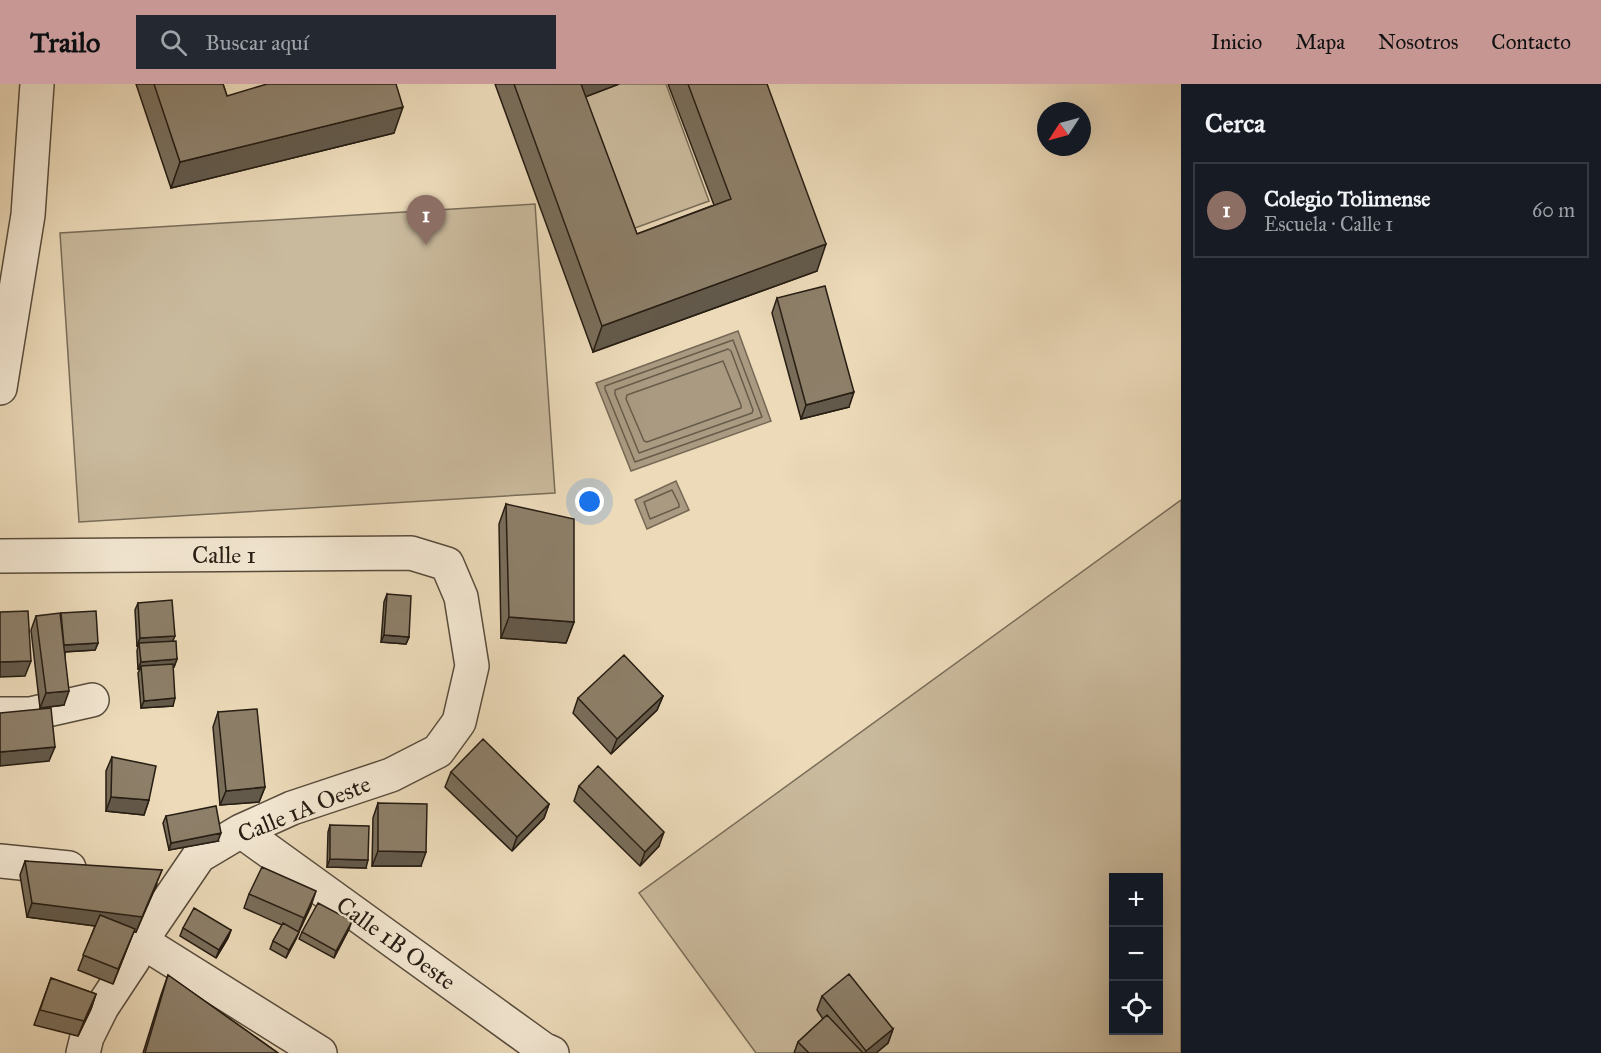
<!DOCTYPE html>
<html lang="es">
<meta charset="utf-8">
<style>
:root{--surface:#171b24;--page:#242831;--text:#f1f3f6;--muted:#9ea1a6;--line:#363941;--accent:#c59692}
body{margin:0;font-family:"IM FELL Great Primer",serif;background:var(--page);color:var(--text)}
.controls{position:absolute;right:18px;bottom:18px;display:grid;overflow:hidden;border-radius:0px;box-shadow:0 6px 24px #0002}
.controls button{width:54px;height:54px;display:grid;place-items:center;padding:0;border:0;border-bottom:2px solid var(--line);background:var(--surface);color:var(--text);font:30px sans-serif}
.compass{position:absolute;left:1037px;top:18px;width:54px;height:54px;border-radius:50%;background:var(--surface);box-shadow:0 6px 24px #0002;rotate:234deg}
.you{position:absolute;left:590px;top:418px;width:21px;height:21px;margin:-15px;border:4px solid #fff;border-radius:50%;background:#1a73e8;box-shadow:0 0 0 9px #1a73e833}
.badge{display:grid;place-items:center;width:39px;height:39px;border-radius:50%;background:var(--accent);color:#fff;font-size:20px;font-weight:700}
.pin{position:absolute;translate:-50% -50px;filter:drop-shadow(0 2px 3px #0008)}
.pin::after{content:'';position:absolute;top:32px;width:21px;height:18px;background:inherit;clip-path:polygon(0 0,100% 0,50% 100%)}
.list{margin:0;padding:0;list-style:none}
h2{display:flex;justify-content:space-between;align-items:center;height:78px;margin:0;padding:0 24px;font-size:26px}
h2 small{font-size:20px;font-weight:400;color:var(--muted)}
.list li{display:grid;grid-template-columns:39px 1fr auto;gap:18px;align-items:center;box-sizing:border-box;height:96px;margin:0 12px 12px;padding:0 12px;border:2px solid var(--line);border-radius:0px}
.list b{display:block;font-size:22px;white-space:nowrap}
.list p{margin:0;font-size:20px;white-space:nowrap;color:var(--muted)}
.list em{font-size:20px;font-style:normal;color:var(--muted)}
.icon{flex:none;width:33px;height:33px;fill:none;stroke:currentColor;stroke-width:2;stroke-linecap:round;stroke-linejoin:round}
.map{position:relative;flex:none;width:1181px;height:969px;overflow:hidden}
header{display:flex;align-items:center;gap:36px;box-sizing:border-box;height:84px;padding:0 30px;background:var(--accent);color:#111}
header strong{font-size:28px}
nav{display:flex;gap:33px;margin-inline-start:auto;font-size:21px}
.search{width:420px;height:54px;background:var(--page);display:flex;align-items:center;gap:15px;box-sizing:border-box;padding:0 21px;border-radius:0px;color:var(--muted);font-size:22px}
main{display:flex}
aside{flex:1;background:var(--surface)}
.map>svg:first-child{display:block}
.green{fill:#caba9d;stroke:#786c58;stroke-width:1.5;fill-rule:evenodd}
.water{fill:#a99a81;stroke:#756855;stroke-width:1.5}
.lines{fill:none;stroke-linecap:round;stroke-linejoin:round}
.shore{stroke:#685c4a;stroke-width:1.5}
.street-casing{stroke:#584c3c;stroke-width:36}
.street{stroke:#f3e7d2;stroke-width:33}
.wall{fill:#796d5a;stroke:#261d13;stroke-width:1.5}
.shaded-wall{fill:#63594a;stroke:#261d13;stroke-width:1.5}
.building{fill:#8d7f69;stroke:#261d13;stroke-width:1.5}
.labels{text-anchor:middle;stroke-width:4.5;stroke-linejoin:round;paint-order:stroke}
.street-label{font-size:24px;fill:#261d13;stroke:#f3e7d2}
</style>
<header>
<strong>Trailo</strong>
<div class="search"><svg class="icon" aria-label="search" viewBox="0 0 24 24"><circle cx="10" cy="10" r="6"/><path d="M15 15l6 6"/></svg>Buscar aquí</div>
<nav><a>Inicio</a><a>Mapa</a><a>Nosotros</a><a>Contacto</a></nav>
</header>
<main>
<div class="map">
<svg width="1181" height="969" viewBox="0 0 1181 969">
<rect width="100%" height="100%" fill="#ecdab9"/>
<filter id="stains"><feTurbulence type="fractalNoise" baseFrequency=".00333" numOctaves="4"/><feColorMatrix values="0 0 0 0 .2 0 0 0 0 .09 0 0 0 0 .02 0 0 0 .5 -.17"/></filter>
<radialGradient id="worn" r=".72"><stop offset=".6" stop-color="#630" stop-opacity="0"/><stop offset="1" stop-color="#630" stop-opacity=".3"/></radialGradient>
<!-- green -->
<path class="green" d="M569 0H666L709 117 624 148Z
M535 120 555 409 79 438 60 149Z
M1181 416V969H756L639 809ZM1114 794H1158V946H1114Z"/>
<!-- water -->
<path class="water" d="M738 247 771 337 631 387 596 299Z
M676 397 689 426 647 445 635 416Z"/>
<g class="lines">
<!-- shore -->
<path class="shore" d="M733 256 762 333 635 378 605 305V302Z
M728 265 731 267 753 326 752 329 639 369 615 310V306Z
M723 277 741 321V324L647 358 644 357 626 315 627 311Z
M672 406 679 420V423L650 435 644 418Z"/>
<defs>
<path id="street" d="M0 304 28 131 37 0
M0 472 411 469 447 480 461 513 472 582 459 638 438 667 391 691 292 724 241 747 199 772 141 857 133 876 102 923 87 953 83 969
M0 630H30L92 616
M241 747 543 965 552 969
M0 777 69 784
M141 857 320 969"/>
</defs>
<!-- street casing -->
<use href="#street" class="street-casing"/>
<!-- street -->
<use href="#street" class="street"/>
</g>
<!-- wall -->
<path class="wall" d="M136 0H223L227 12 394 49 171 104Z
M495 0H619L585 13 637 150 714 121 668 0H767L817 187 593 268Z
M777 214 849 323 801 335 772 229Z
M506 420 574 538 566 559 501 554 499 440Z
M387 510 409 553 406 560 381 558 384 518Z
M138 519 173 557 177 575 174 583H173V622L141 624 138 589 140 585H138L137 567 138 562H137L135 526Z
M61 529 98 559 95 566 65 568 64 621 40 624 31 546 36 532 60 531Z
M663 612 657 626 611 670 573 629 578 614Z
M218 628 265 703 259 718 220 721 213 643Z
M112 673 149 716 144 731 106 727V687Z
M451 688 549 720 544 734 512 767 445 703Z
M579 702 659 762 640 782 574 717Z
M378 719 421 782H372L373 734Z
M166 732 218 757 169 766 163 739Z
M330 741 366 784 327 783 328 748Z
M25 777 157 800 136 848 134 847 113 900 78 886 95 842 27 833 20 791Z
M249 810 311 822 299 848 296 855 286 874 270 865 273 857 282 841 244 824Z
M183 844 231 846 228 854 216 874 180 852Z
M349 845 334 874 299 855 302 848Z
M168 891 278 969H143L161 911Z
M51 894 96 910 91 925 78 952 34 941Z
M822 912 893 945 888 959 876 969H794L798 958 823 935 817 926Z"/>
<!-- shaded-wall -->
<path class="shaded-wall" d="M575 0H619L569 19Z
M403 23 394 49 171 104 180 78Z
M826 160 817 187 593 268 602 242Z
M854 308 849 323 801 335 806 321Z
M509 533 574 538 566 559 501 554Z
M384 551 409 553 406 560 381 558Z
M175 552 172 559H139L138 562H137L140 554Z
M98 559 95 566 61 568 64 561Z
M177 575 174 583 141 585V582L140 585H138L141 578Z
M31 577 25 592 0 593V578Z
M69 607 64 621 40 624 46 609Z
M663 612 657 626 611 670 617 655Z
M175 614 173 622 141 624 144 617Z
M55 663 49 677 0 682V668Z
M265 703 259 718 220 721 226 707Z
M111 713 149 716 144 731 106 727Z
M549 720 544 734 512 767 517 753Z
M664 748 659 762 640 782 645 768Z
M221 749 218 757 169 766 171 759Z
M378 767 426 768 421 782H372Z
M330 775 368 776 366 784 327 783Z
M162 786 136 848 134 847 113 900 134 847 27 833 32 819Z
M316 807 311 822 298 849 304 834Z
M352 837 349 845 334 874 336 867Z
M231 846 228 854 216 874 219 866Z
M299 848 296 855 286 874 289 866Z
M96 910 91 925 78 952 84 937Z
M893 945 888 959 876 969H865L866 967Z"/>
<!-- building -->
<path class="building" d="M154 0H223L227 12 267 0H396L403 23 180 78Z
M514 0H581L637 150 731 115 688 0H767L826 160 602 242Z
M825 202 854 308 806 321 777 214Z
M506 420 574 435V538L509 533Z
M387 510 411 512 409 553 384 551Z
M172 516 175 552 140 554 138 519Z
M28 527 31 577 0 578V528Z
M96 527 98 559 64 561 61 529Z
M60 529 69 607 46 609 36 532Z
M176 557 177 575 141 578 139 559Z
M624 571 663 612 617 655 578 614Z
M173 580 175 614 144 617 141 582Z
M51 624 55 663 0 668V629Z
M257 625 265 703 226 707 218 628Z
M483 655 549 720 517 753 451 688Z
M112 673 156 682 149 716 111 713Z
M598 682 664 748 645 768 579 702Z
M378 719 427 720 426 768 378 767Z
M216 722 221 749 171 759 166 732Z
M330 741 369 742 368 776 330 775Z
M25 777 162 786 142 833 32 819Z
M262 783 316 807 304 834 249 810Z
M318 819 352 837 336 867 302 848Z
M194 824 231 846 219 866 183 844Z
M100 831 135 845 118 885 83 871Z
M283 839 299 848 289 866 273 857Z
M849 890 893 945 866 967 822 912Z
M168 891 278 969H145Z
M51 894 96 910 84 937 40 926Z
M827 931 863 969H809L798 958Z"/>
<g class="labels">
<!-- street labels -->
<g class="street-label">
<text x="224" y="479">Calle 1</text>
<text transform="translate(304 725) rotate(-22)" y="8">Calle 1A Oeste</text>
<text transform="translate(396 859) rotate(36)" y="8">Calle 1B Oeste</text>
</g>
</g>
<rect width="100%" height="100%" filter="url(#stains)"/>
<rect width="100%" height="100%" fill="url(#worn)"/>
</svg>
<div class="controls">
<button>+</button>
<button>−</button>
<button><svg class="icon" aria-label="locate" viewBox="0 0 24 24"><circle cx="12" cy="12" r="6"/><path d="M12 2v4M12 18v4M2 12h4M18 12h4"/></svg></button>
</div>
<svg class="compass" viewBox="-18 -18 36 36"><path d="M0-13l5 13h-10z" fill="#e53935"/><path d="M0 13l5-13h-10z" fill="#9ea1a6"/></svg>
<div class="you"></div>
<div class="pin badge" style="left:426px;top:161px;background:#8d6e63">1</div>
</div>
<aside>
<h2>Cerca<small></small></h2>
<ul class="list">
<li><span class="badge" style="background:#8d6e63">1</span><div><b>Colegio Tolimense</b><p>Escuela · Calle 1</p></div><em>60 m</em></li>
</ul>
</aside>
</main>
